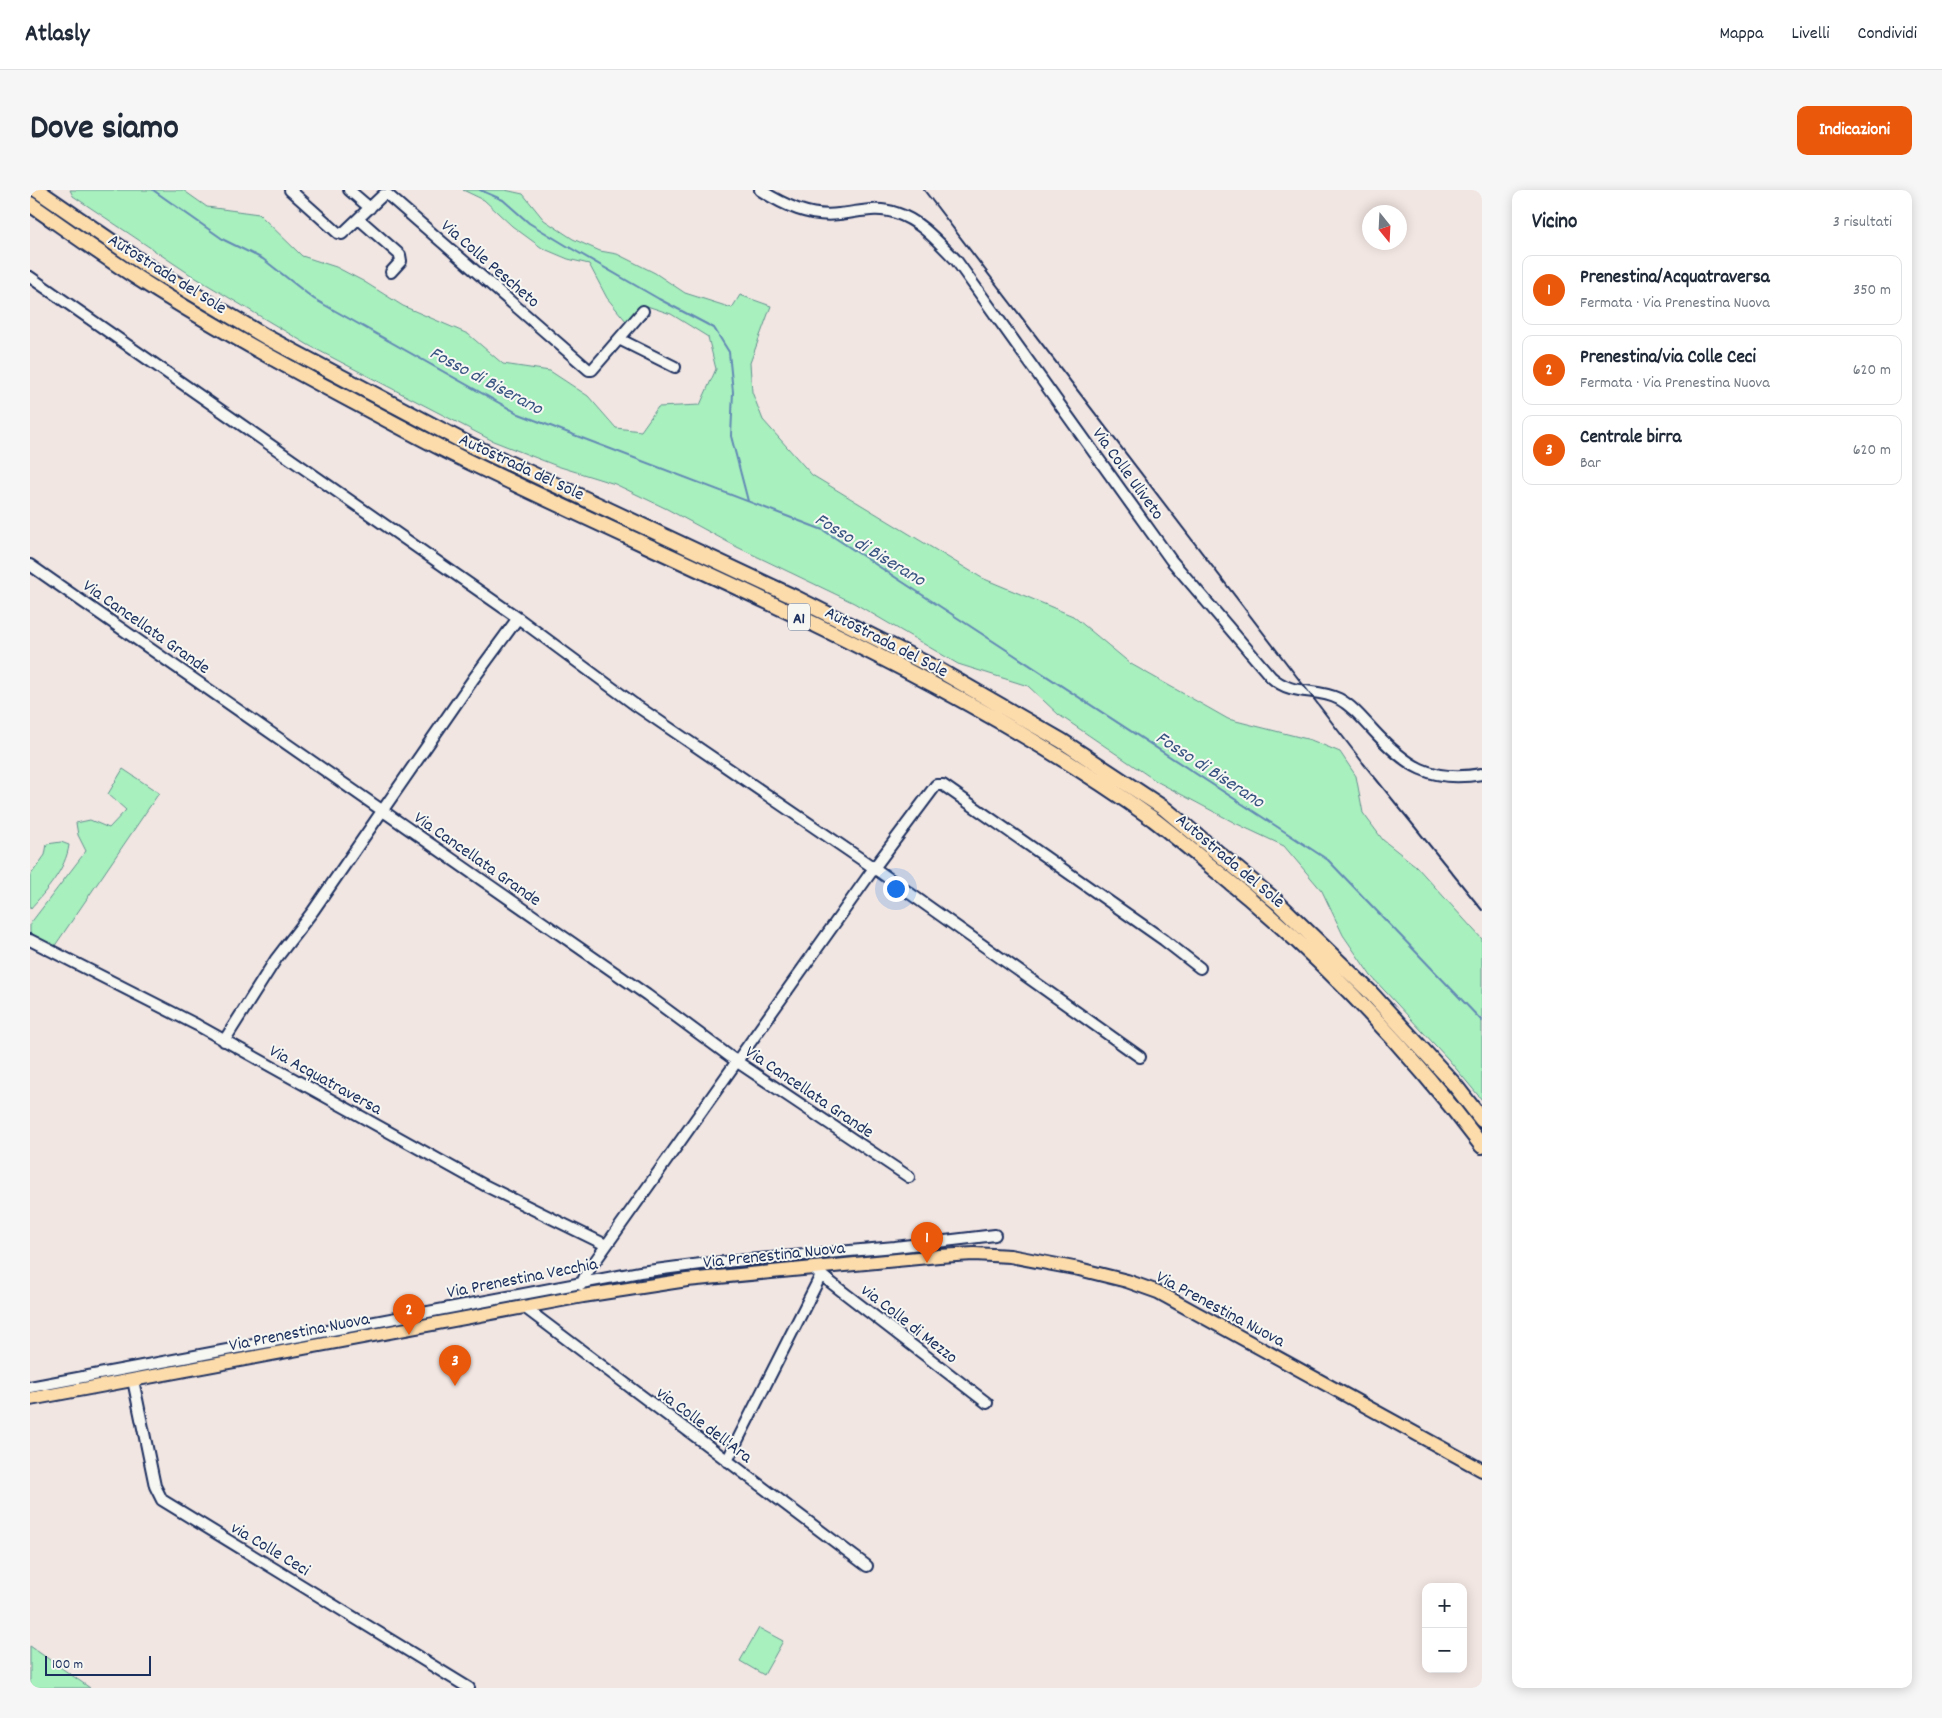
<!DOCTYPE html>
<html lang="it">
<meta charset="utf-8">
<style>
:root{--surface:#fff;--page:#f6f6f7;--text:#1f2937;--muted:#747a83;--line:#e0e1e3;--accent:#ea580c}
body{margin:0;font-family:Dekko,sans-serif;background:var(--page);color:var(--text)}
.controls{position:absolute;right:15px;bottom:15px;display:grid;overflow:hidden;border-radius:10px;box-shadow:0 2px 12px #0003}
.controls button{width:45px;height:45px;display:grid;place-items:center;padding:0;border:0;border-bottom:1px solid var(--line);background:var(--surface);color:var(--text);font:25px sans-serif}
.compass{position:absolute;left:1332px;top:15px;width:45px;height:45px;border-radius:50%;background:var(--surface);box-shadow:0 2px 12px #0003;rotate:162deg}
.scale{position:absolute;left:15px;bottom:12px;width:106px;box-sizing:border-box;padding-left:5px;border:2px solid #1b2f5e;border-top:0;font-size:14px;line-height:18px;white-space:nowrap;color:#1b2f5e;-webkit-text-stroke:4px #f6f6f2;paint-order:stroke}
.you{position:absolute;left:865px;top:698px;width:18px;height:18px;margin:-12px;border:4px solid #fff;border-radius:50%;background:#1a73e8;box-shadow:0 0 0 8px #1a73e833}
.badge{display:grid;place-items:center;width:32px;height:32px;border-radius:50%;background:var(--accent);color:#fff;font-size:16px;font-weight:700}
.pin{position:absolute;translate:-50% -41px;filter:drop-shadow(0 1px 2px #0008)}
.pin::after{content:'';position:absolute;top:26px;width:18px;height:15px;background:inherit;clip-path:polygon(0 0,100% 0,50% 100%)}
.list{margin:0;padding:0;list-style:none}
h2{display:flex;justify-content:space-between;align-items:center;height:65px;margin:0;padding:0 20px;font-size:21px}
h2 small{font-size:16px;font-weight:400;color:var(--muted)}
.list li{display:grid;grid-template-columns:32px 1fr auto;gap:15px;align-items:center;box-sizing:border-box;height:70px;margin:0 10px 10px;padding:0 10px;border:1px solid var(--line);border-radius:10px}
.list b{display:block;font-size:19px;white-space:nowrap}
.list p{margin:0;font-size:16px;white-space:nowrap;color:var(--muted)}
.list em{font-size:16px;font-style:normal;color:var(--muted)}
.map{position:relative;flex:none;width:1452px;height:1498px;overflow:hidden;border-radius:10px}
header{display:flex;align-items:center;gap:30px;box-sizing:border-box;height:70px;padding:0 25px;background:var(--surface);border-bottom:1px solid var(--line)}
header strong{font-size:24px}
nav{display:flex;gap:28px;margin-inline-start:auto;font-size:18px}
.intro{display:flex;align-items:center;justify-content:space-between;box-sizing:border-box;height:120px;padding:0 30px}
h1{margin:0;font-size:35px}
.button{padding:12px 22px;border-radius:10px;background:var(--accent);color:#fff;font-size:18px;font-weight:700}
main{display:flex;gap:30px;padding:0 30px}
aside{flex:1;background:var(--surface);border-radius:10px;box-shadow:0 2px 12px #0003}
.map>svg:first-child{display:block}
.green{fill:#a8f0be;stroke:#62908e}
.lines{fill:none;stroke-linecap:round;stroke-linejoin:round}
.stream{stroke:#6289b4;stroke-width:2}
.minor-casing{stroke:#1b2f5e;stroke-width:14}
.major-casing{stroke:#1b2f5e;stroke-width:16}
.highway-casing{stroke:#1b2f5e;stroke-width:18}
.minor{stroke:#f6f6f2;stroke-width:10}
.major{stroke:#fddcac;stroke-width:12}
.highway{stroke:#fddcac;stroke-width:14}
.rail{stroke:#1b2f5e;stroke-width:2}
.labels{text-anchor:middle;stroke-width:4;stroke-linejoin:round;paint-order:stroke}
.shield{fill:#f6f6f2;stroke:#5d6b8a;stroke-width:1}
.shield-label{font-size:16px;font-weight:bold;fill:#1b2f5e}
.street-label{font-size:18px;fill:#1b2f5e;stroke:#f6f6f2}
.water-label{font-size:19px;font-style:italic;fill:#385482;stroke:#f6f6f2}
</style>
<header>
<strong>Atlasly</strong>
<nav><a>Mappa</a><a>Livelli</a><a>Condividi</a></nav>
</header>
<div class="intro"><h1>Dove siamo</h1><a class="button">Indicazioni</a></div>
<main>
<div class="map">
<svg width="1452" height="1498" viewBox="0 0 1452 1498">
<rect width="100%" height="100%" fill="#f2e6e2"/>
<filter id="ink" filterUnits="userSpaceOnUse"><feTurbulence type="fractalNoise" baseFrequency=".02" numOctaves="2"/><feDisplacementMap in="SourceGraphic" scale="10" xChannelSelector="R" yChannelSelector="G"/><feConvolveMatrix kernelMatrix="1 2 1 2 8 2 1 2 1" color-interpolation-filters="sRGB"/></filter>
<g filter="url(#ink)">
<!-- green -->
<path class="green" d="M40 0H153L177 17 229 24 272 66 306 77 333 91 373 116 438 144 473 174 520 181 558 206 586 238 611 241 628 217 670 215 686 179 678 147 641 124 614 115 596 131 577 108 559 74 538 69 512 58 482 36 454 10 433 0H475L493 4 514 30 543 49 570 61 587 64 625 83 655 103 702 118 710 105 741 116 720 173 722 202 733 230 782 285 952 388 1043 426 1101 474 1198 529 1281 550 1310 562 1326 586 1333 623 1353 650 1386 676 1452 749V910L1418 869 1341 786 1313 745 1292 701 1254 656 1205 633 1126 591 1029 525 998 496 928 474 824 413 707 357 637 319 585 294 527 276 463 251 280 156 161 85 43 6Z
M93 579 129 603 24 757 0 743V734L56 661 48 645 46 633 60 630 79 638 96 620 78 604Z
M31 652 39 655C36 679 16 701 0 719V686L15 665 17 654Z
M729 1438 753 1451 734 1485 710 1471Z
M0 1456 60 1498H0Z"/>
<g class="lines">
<!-- stream -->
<path class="stream" d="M123 0 194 50 233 69 284 109 489 224 793 340 1298 670 1452 831
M450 0 473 10 499 33 537 56 629 109 684 138 699 162 703 202 701 246 718 311"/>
<defs>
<path id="minor" d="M260 0 308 43 312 44 353 5H358L559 180H562L613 121
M319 0 340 18
M730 0C754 15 780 28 809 24 829 22 847 16 866 23 891 31 908 52 926 70L1141 370 1241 487C1263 507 1286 497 1309 509 1322 516 1332 528 1342 539 1376 576 1400 593 1452 584
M329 29 370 65 371 71 361 82
M0 87 488 428 604 514 847 680 1110 867
M589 149 645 177
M0 375 617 805 706 871 879 987
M0 750 167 835 456 996 576 1055
M194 851 246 769 283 721 444 488 488 428
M782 1078 957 1213
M551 1095 556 1084 844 678 906 595H913L1134 750 1170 778
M494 1117 837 1376
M103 1190 125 1296 132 1310 439 1498
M0 1197 610 1082 671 1074 865 1057 965 1045
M697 1271 791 1085"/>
<path id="major" d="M0 1209 553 1106 657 1090 909 1066 944 1064 980 1066 1049 1079 1097 1091 1128 1102 1452 1280"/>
<path id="highway" d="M7 0 120 78 236 147 434 252 764 407 907 479 1032 551 1135 619 1247 712 1339 801 1424 894 1452 930
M0 14C36 39 72 65 109 89 178 133 250 173 322 211 358 230 394 250 431 268 664 382 910 477 1123 629 1144 645 1164 662 1184 679 1285 760 1374 853 1452 956"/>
</defs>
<!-- minor casing -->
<use href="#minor" class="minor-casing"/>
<!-- major casing -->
<use href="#major" class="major-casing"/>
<!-- highway casing -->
<use href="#highway" class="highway-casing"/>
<!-- minor -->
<use href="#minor" class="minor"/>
<!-- major -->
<use href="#major" class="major"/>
<!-- highway -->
<use href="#highway" class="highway"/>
<!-- rail -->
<path class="rail" d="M894 0 1333 573 1452 720"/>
</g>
</g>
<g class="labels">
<!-- shield labels -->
<rect class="shield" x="758" y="413.5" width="22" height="27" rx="4"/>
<g class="shield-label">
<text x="769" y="433">A1</text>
</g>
<!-- street labels -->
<g class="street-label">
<text transform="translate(461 73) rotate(41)" y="6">Via Colle Pescheto</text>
<text transform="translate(138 83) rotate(32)" y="6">Autostrada del Sole</text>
<text transform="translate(492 276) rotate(25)" y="6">Autostrada del Sole</text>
<text transform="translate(1099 283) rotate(54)" y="6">Via Colle Uliveto</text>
<text transform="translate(117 436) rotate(35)" y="6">Via Cancellata Grande</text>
<text transform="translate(857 451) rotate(27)" y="6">Autostrada del Sole</text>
<text transform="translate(448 668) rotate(35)" y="6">Via Cancellata Grande</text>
<text transform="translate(1201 670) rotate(40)" y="6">Autostrada del Sole</text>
<text transform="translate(296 889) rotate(29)" y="6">Via Acquatraversa</text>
<text transform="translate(780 901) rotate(34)" y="6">Via Cancellata Grande</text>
<text transform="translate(744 1064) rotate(-6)" y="6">Via Prenestina Nuova</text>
<text transform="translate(492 1087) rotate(-11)" y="6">Via Prenestina Vecchia</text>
<text transform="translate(1191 1118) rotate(28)" y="6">Via Prenestina Nuova</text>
<text transform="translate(880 1133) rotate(38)" y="6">via Colle di Mezzo</text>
<text transform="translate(269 1141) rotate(-11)" y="6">Via Prenestina Nuova</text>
<text transform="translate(675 1234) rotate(37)" y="6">via Colle dell'Ara</text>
<text transform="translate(241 1358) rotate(31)" y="6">via Colle Ceci</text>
</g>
<!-- water labels -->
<g class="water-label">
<text transform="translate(457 189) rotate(28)" y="7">Fosso di Biserano</text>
<text transform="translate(841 358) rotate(31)" y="7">Fosso di Biserano</text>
<text transform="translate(1181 578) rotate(33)" y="7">Fosso di Biserano</text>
</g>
</g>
</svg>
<div class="controls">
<button>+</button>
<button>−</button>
</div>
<svg class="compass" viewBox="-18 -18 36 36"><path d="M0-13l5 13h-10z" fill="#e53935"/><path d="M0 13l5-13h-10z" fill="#747a83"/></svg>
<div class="scale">100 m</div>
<div class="you"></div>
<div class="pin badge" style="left:897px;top:1073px">1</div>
<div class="pin badge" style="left:379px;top:1145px">2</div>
<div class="pin badge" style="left:425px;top:1196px">3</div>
</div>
<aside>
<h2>Vicino<small>3 risultati</small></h2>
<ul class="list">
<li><span class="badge">1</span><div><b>Prenestina/Acquatraversa</b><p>Fermata · Via Prenestina Nuova</p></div><em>350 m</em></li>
<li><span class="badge">2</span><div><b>Prenestina/via Colle Ceci</b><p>Fermata · Via Prenestina Nuova</p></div><em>620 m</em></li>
<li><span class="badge">3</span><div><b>Centrale birra</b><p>Bar</p></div><em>620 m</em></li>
</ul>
</aside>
</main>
